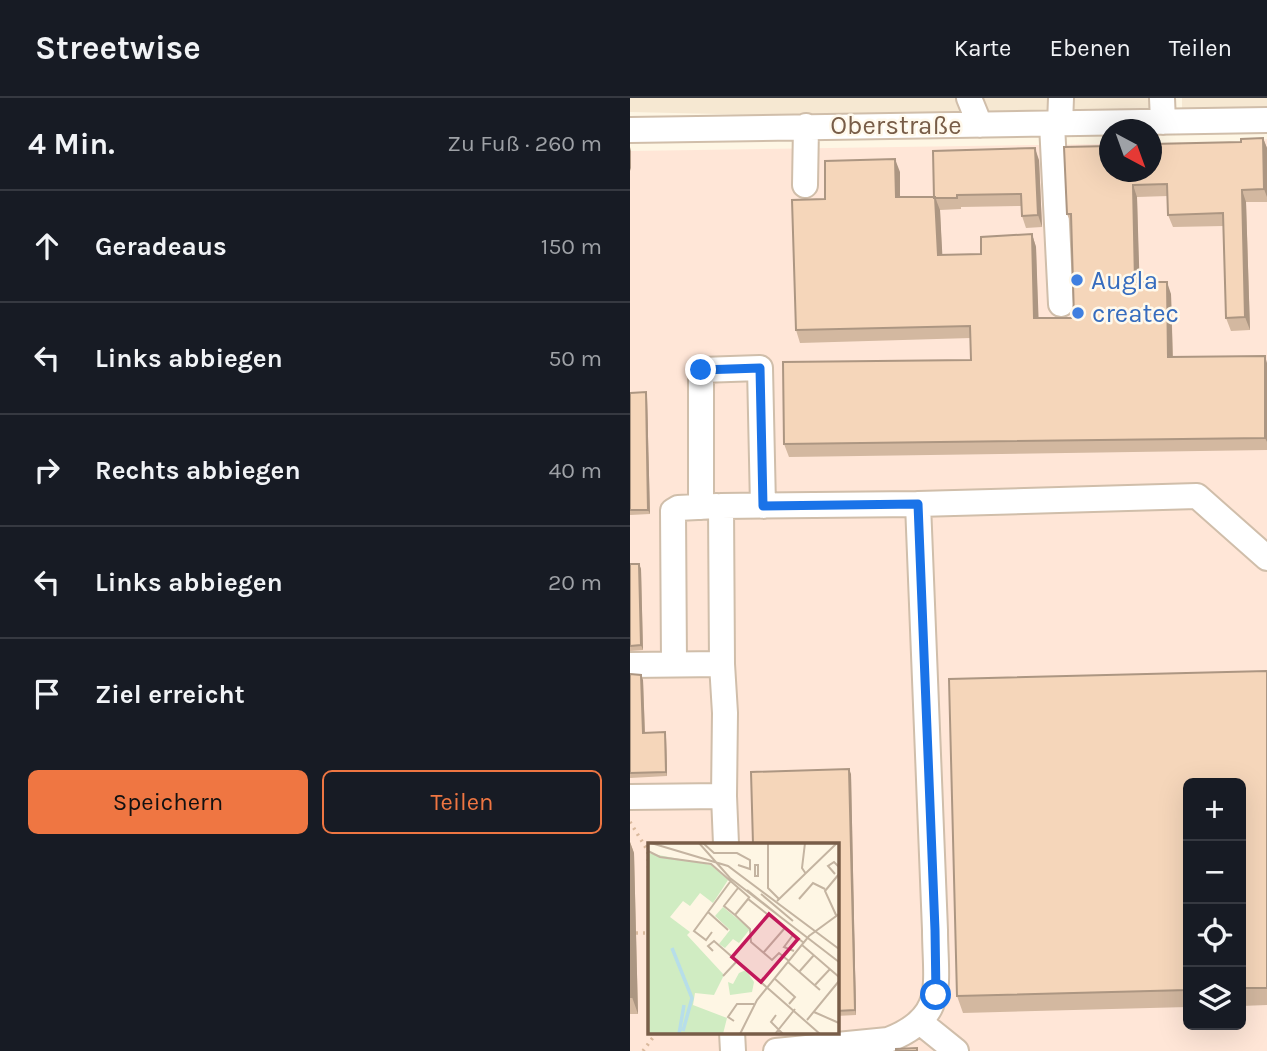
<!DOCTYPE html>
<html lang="de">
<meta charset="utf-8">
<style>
:root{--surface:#171b24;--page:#20242c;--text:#f1f3f6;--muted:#9ea1a6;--line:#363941;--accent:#ef7642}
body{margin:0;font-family:Karla,sans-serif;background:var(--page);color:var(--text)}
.controls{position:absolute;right:21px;bottom:21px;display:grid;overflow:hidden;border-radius:10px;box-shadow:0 7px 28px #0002}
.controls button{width:63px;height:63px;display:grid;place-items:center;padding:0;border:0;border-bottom:2px solid var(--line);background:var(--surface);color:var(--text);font:35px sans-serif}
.compass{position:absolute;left:469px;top:21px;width:63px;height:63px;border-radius:50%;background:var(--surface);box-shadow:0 7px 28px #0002;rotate:139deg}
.stop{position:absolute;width:21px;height:21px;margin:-16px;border:5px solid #1a73e8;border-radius:50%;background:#fff}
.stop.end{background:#1a73e8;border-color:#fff;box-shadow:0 2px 7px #0008}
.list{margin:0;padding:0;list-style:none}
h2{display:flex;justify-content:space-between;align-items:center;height:91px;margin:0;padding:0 28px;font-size:30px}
h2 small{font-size:23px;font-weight:400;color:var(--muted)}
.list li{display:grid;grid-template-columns:46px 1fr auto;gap:21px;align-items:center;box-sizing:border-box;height:112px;padding:0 28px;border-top:2px solid var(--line)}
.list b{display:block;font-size:26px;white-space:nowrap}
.list em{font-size:23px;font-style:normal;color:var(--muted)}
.actions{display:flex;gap:14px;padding:21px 28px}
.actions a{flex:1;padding:16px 0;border:2px solid var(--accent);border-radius:10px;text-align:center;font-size:24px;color:var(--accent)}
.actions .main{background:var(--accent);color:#111}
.icon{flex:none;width:38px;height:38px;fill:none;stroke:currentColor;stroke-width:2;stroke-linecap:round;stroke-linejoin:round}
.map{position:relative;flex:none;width:637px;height:953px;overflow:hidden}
header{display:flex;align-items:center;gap:42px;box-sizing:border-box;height:98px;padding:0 35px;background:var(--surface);border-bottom:2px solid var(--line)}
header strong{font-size:33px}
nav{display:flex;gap:38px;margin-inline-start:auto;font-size:24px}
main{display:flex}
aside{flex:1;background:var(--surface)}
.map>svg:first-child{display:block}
.residential{fill:#f6e8d2}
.commercial{fill:#ffe6d7;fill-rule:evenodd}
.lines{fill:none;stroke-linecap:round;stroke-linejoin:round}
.minor-casing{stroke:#d0beaa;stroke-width:28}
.path{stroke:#dab99d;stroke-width:3.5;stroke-dasharray:2 5;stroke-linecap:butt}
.minor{stroke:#fff;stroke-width:24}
.wall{fill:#d3b8a0}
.shaded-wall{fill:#ac9682}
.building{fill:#f5d6ba;stroke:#ac9682;stroke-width:2}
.route{stroke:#1a73e8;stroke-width:9}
.shop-dot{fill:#3f7fe0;stroke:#fff9ec;stroke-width:2.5}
.labels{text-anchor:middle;stroke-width:5;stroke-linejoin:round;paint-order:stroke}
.street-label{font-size:26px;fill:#785d48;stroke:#fff9ec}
.shop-label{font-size:26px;fill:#366cbe;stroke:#fff9ec;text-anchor:start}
.inset-river{fill:none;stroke:#b7dee9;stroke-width:3.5}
.inset-road{fill:none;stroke:#c4b4a1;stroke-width:2}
.view{fill:#c2185b;fill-opacity:0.15;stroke:#c2185b;stroke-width:3.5}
.inset-edge{fill:none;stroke:#785d48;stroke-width:3.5}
</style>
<header>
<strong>Streetwise</strong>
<nav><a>Karte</a><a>Ebenen</a><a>Teilen</a></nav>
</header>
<main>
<aside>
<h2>4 Min.<small>Zu Fuß · 260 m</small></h2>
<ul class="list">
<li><svg class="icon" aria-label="ahead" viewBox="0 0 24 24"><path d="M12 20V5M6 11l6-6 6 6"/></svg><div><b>Geradeaus</b></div><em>150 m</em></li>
<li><svg class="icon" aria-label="left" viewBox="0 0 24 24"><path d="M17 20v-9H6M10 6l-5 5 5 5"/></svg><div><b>Links abbiegen</b></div><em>50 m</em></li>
<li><svg class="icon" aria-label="right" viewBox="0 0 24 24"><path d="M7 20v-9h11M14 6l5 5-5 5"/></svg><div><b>Rechts abbiegen</b></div><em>40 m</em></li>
<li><svg class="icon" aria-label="left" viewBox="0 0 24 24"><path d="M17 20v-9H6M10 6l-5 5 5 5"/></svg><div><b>Links abbiegen</b></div><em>20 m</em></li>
<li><svg class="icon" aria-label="arrive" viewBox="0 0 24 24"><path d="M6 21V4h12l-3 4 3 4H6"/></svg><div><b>Ziel erreicht</b></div></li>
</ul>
<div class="actions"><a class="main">Speichern</a><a>Teilen</a></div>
</aside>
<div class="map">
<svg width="637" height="953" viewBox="0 0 637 953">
<rect width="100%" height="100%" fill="#fef6e4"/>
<!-- residential -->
<path class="residential" d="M0 0H524V18H182L0 14Z
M552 0H637V9L552 11Z"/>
<!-- commercial -->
<path class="commercial" d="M637 41V953H0V53L479 46 480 74H522V45L615 44ZM558 685H611V927H558ZM19 746H206V934H19Z"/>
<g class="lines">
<defs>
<path id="minor" d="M339 0 350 27
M532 0 533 24
M422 26 431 206
M430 26 431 0
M0 32 637 22
M175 87 176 28
M71 409V272L130 270 133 408
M44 566 43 413 48 410 87 408
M92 566 95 615 94 698
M0 567 92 566 91 408 288 406 567 398 637 460
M0 699 94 698 96 746
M290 924 326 953
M102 934 103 953
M146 953 258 942C318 919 305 885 305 832L288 406"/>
</defs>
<!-- minor casing -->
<use href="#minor" class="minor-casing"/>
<!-- path -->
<path class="path" d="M0 724 18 753 19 782
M6 835H19
M13 953 27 934"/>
<!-- minor -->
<use href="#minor" class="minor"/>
</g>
<!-- wall -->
<path class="wall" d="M633 40 637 50V104H616L620 232 601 233 596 220 594 128 543 129 538 117V98L507 99 509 184 541 196 543 259 637 265V352L159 359 154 346 341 262V240L170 245 166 232 195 101 270 74V99H304L409 62 412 129 396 130 392 118 391 108 331 109V111L310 112 312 157 351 156 402 136 406 149 408 220H444L441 125 437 116 434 49 611 44Z
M16 294 17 299 20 416 0 417V295Z
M0 466H9L11 471 13 552 0 553Z
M637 573V907L611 908V685H558V909L333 915 327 898Z
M0 576 13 582 15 635 35 634 36 639 37 678 0 680Z
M221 676 226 917 206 918V746Z
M0 744 4 755 8 916H0Z"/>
<!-- shaded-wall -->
<path class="shaded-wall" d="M633 40 637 50V99L634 91Z
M0 49 1 53V73L0 70Z
M405 50 409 62 412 129 408 117Z
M265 61 270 74V112L266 99Z
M503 87 507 99 510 197 505 184Z
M612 92 616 104 620 232 615 219Z
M305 99 310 112 313 169 308 157Z
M402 136 406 149 409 232 404 220Z
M537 184 541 196 543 272 538 259Z
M635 258 637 265V344L635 340Z
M16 294 17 299 20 416 18 412Z
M9 466 11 471 13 552 11 547Z
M11 577 13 582 15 640 13 635Z
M35 634 36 639 37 678 36 674Z
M219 671 221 676 226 917 225 912Z
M0 744 4 755 8 916 2 899 0 826Z"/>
<!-- building -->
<path class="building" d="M633 40 634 91 612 92 615 219 596 220 593 115 538 117 537 86 503 87 505 184H537L538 259 635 258V340L154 346 153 264 341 262 340 228 166 232 162 102 195 101V63L265 61 266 99H305L308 157 351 156V139L402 136 404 220H444L441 116H437L434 49 480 48V74H522V46L611 44V41Z
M405 50 408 117 392 118 391 96 327 97V100H304L303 53Z
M16 294 18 412H0V295Z
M0 466H9L11 547 0 548Z
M637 573V890H611V685H558V892L327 898 319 581Z
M0 576 11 577 13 635 35 634 36 674 0 675Z
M219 671 225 912 206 913V746H123L121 674Z
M0 826 2 899H0Z
M287 950V953H266V951Z"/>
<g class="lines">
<!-- route -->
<path class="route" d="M71 272 130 270 133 408 288 406 305 832 306 897"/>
</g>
<!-- markers -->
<g class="shop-dot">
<circle cx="447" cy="182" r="7"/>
<circle cx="448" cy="215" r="7"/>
</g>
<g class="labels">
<!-- street labels -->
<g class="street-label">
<text x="266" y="36">Oberstraße</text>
</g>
<!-- shop labels -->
<g class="shop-label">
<text x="461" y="191">Augla</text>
<text x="462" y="224">createc</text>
</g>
</g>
<!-- overview -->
<g transform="translate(18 745)">
<rect width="191" height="191" fill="#fef6e4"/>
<path d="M0 10 63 22 80 37 65 60 52 50 42 63 35 58 22 74 42 89 39 92 76 132 66 152 47 150 45 162 79 175 75 191H0ZM75 64 102 86 91 100 85 96 77 105 71 101 82 87 67 73ZM98 127 106 139 104 149 82 152 80 139 85 141 91 130Z" fill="#d0ecc2"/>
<path class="inset-river" d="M24 105 44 155 35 188M31 191 36 162"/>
<path class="inset-road" d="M3 0 80 23 191 106M51 0 82 35 191 119M55 0 66 10H89L102 17V26L90 22M120 0V45L131 56M157 0 154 25 158 31M0 8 12 14 63 21 102 55M107 22H110V33H107ZM187 31 180 23 186 19 191 24M99 47 135 76M113 51 145 78M151 56 165 40 177 46M129 58 189 0M60 69 80 87M87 72 76 63 90 45M188 72 177 48 191 31M64 89 58 97 46 88 82 39M145 92 136 104 146 108M154 102 191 134M65 108 60 103 66 98 172 191M116 109 136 86M141 118 131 110 124 117 103 99 102 86 87 72 100 56 156 100M140 119 172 147M151 129 166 112M75 133 90 117M126 135 147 154 141 161M167 142 182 126M166 169 191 180M128 172 123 179 135 191M159 177 191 138M86 178 80 174 89 161H106M92 191 109 157 161 93 191 71M127 191 147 166"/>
<path class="view" d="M121 71 150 96 113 139 84 114Z"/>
<rect width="191" height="191" class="inset-edge"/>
</g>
</svg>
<div class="controls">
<button>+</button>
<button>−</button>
<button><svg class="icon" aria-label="locate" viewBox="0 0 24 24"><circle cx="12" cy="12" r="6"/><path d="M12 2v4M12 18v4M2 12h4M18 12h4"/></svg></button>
<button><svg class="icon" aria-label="layers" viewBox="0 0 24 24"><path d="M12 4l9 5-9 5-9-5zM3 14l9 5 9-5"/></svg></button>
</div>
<svg class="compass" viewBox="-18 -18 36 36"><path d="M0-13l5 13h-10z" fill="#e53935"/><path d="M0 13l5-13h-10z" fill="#9ea1a6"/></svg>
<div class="stop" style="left:306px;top:897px"></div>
<div class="stop end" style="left:71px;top:272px"></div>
</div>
</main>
